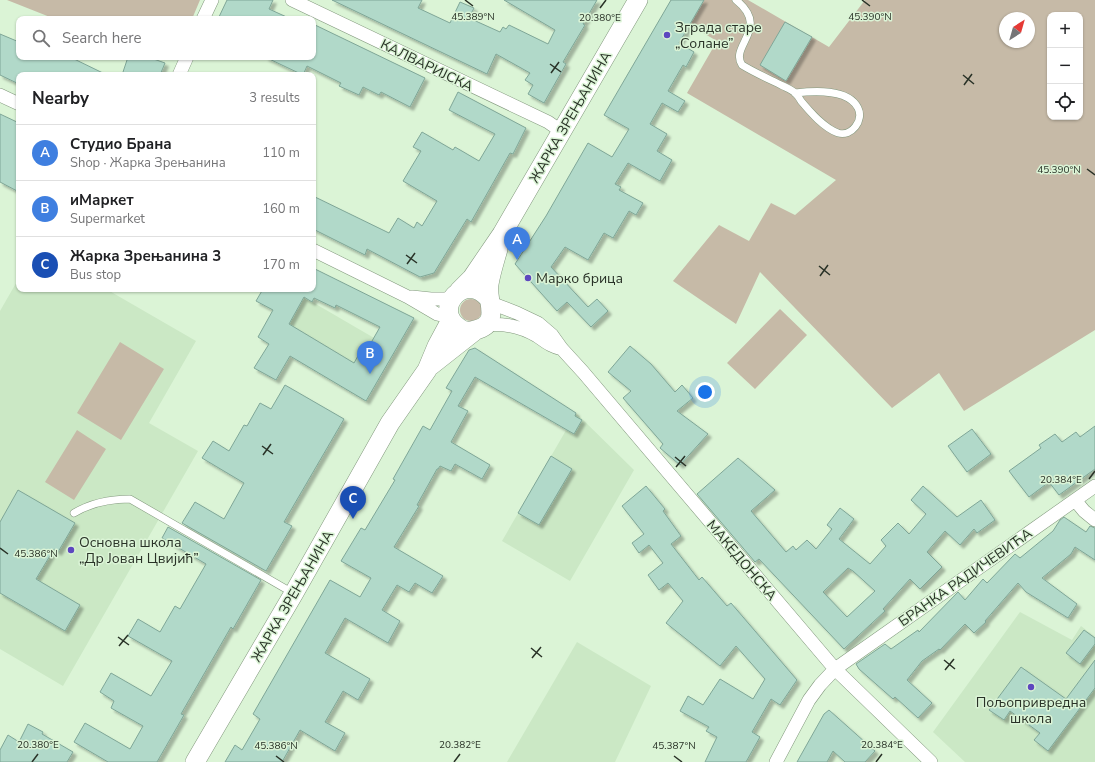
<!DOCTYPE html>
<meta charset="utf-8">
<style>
:root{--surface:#fff;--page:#f6f6f6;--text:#202124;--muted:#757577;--line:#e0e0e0;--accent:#5d47bf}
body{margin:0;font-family:"Nunito Sans",sans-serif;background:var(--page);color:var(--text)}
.controls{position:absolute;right:12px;top:12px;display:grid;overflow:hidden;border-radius:8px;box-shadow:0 1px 3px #0004}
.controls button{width:36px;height:36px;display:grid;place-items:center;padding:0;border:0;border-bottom:1px solid var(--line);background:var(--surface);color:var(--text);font:20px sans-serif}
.compass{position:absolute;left:999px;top:12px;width:36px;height:36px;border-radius:50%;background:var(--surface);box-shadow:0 1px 3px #0004;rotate:37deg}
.you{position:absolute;left:705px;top:392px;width:14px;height:14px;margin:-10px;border:3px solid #fff;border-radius:50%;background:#1a73e8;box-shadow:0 0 0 6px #1a73e833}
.badge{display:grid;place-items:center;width:26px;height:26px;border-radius:50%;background:var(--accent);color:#fff;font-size:13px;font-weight:700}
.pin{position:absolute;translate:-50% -33px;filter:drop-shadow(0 1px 2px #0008)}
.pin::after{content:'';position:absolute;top:21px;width:14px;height:12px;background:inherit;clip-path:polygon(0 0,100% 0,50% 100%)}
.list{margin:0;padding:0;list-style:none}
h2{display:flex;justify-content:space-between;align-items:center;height:52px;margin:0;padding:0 16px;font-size:17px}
h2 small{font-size:13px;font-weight:400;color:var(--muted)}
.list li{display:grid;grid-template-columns:26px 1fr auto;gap:12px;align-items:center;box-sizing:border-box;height:56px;padding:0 16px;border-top:1px solid var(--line)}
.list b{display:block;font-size:15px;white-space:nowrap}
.list p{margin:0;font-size:13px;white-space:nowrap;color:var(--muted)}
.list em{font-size:13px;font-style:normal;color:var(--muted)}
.icon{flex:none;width:22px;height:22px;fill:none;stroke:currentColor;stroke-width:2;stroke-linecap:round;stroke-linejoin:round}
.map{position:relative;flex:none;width:1095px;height:762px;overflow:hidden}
.search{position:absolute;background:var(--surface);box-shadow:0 1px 3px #0004;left:16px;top:16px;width:300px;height:44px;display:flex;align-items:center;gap:10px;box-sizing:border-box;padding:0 14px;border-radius:8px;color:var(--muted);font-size:15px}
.panel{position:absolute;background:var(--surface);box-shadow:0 1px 3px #0004;left:16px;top:72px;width:300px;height:220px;border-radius:8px}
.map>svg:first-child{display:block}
.built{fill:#cbe8c5}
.green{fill:#c6baa7;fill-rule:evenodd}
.building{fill:#b1d9c9;stroke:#7fa697;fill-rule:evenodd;filter:url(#shadow)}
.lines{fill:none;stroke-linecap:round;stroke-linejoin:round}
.lane-casing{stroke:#82987d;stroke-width:8}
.street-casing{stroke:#82987d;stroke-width:14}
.secondary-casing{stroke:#82987d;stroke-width:20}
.lane{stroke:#fff;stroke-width:7}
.street{stroke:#fff;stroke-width:13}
.secondary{stroke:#fff;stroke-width:19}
.ticks{fill:none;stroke:#293227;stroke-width:1.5}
.poi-dot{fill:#5d47bf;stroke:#dbf4d6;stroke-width:1.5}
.labels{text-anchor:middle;stroke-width:3;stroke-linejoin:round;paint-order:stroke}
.poi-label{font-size:14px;fill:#293227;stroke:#dbf4d6;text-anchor:start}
.street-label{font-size:14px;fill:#293227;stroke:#dbf4d6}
.ticks-label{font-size:10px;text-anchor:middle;fill:#293227;stroke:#dbf4d6;stroke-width:3;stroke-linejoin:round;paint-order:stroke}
</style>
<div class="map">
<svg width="1095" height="762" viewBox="0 0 1095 762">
<defs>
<filter id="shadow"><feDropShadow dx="3.5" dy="3.5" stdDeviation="1" flood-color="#0004"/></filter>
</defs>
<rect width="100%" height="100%" fill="#dbf4d6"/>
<!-- built -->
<path class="built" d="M19 278V289H106L196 341 149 423 198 451 63 686 0 649V311Z
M286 289H290L381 342 380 345 394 353 366 401 258 337Z
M576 413 634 470 570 581 502 541Z
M1020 612 1072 640 1081 626 1095 637V762H965L933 732Z
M577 642 651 686 615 762H507Z"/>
<!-- green -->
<path class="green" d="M7 0H200L192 19H55Z
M671 0H748L829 47 865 0H1095V330L964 411 939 373 892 408 760 272 736 324 673 281 719 225 749 241 771 203 795 215 836 180 687 93 717 41 665 11ZM1050 15H1080V117H1050ZM1005 18H1029V42H1005Z
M460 310a11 11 0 1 1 22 0a11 11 0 1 1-22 0Z
M780 309 807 335 755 389 727 363Z
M120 342 164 369 121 440 77 413Z
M77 430 106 449 74 500 45 482Z"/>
<!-- building -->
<path class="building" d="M227 0H273L269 9 291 19H218Z
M332 0H422L418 8 450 23 460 2 474 8 469 18 500 32 503 27 506 29 509 25 548 44 555 30 504 0H597L583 24 585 25 563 62 566 64 544 103 528 94 533 85 525 80 530 73 496 54 487 74Z
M671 0H704L679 43 694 52 686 67 683 65 668 91 685 101 678 112 662 103 650 124 667 134 657 151 672 160 660 181 628 163 615 184 621 187 619 190 643 203 636 215 629 211 613 238 604 233 588 260 565 247 551 267 588 307 597 299 608 311 591 327 567 302 557 311 515 264 546 216 588 143 612 157 629 129 604 115Z
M785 22 812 37 786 81 760 65Z
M313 24 425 78 410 107 381 92 379 95 363 87 359 95 339 86 341 83 307 66 303 75 265 57H313Z
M0 34 19 42V57H70L107 75H19V84L0 75Z
M128 57H148L165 63 160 75H122Z
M458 92 526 128 513 154 510 153 471 222 467 219 434 273 420 277 367 249 365 255 313 229V196L389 233 398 218 414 228 417 222 422 226 437 201 403 181 421 151 413 147 422 132 453 150 455 147 479 161 495 134 449 110Z
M0 114 19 123V192L0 182Z
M313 268 414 318 366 401 290 356 276 380 254 368 269 344 258 337 273 310 256 301 263 289H313ZM304 297 312 302 314 298 335 308 336 305 380 327 368 348 364 345 354 363 289 324Z
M630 346 651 364 675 392 682 385 693 398 677 411 708 434 680 465 660 448 663 444 623 398 631 391 608 372Z
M475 348 576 413 575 416 582 420 574 434 475 377 458 406 468 411 451 442 490 465 482 479 455 464 451 471 440 466 438 469H437L417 505 419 506 394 547 443 576 432 593 415 583 409 592 397 585 382 610 400 621 388 643 345 618 325 653 370 679 358 700 343 691 325 722 345 733 335 751 300 730 282 762H225L235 745 242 750 260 719 253 714 330 580 360 597 371 578 341 561 361 528 365 530 395 480 393 479 423 426 430 430 452 391 446 388 469 350Z
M285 385 344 419 284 522 292 526 266 571 182 523 195 502 224 519 244 483 202 458 213 441 229 451 244 425 247 426 260 403 271 409Z
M1095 426V469L1059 495 1049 482 1029 497 1009 471 1041 448 1039 445 1055 434 1062 442 1076 432 1080 437Z
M972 429 991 454 967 472 948 446Z
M551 456 572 469 539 525 518 513Z
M738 458 775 490 751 511 786 552 793 546 796 550 807 540 816 549 832 529 827 525 840 508 854 519 839 539 870 564 886 546 881 540 898 523 909 534 926 514 911 500 923 486 957 517 981 500 995 520 977 533 974 529 960 545 945 531 927 552 942 567 920 589 910 579 883 609 885 611 844 649 759 559 755 562 697 494ZM848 568 853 571 875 591 847 617 823 592Z
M646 486 665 509 663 511 681 536 671 544 699 580 702 577 727 606 731 603 797 680 780 705 771 699 752 732 760 737 746 762H705L717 737 706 731 709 727 680 711 688 696 703 705 720 679 753 699 765 679 736 646 720 666 666 623 683 601 668 583 659 590 648 575 663 563 649 545 639 553 632 543 644 534 622 506Z
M18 490 75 523 58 552 54 549 36 579 80 605 65 631 0 593V522Z
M1064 517 1086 532 1090 526 1095 528V560L1075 547 1071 554 1042 578 1077 604 1068 618 1026 592 1018 583 985 621 986 622 974 633 965 624 940 650 939 649 922 661 907 680 932 703 918 718 895 697 893 699 859 669 856 664 885 644 891 649 918 630 919 632 958 592 965 600 983 579 987 583 1015 554 1020 558 1053 531 1060 520Z
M168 527 261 580 233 629 231 627 181 714 184 715 157 762H108L74 742 85 723 130 749 143 726 111 708 114 701 100 692 111 673 151 696 172 661 128 636 138 619 160 632 175 606 180 609 206 564 162 538Z
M1084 630 1095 638V644L1080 664 1066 653Z
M1095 660V688L1048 751 1034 740 1040 733 1010 711 1004 720 989 710 1021 667 1066 699Z
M829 710 875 751 865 762H845L833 751 827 762H797L824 714Z
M28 724 43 732 42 734 73 752 67 762H0V750L8 735 19 742Z"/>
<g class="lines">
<defs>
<path id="lane" d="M736 0C771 28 729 46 742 65 755 73 769 79 783 86 787 88 793 90 796 94 798 96 800 99 801 101 811 113 824 128 838 133 852 137 864 120 858 108 848 88 813 91 795 93
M74 513C91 503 109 499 130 499L293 593"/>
<path id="street" d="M292 0 548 122 561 131
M203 19 212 0
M179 75 187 57
M0 95 19 104
M313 250 408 297 437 314 450 317
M412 297 431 299H452
M491 303 517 313 538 323 552 335 562 349 583 372 835 669 931 762
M485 325C503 323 520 326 537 336 546 342 550 346 562 349
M1075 500 1084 511 1095 520
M776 762 809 700 820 685 835 669 1095 486"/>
<path id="secondary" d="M459 291 472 278 502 234 638 0
M489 299C465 270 432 309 458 327 462 331 469 332 475 330 502 324 486 301 489 284 491 272 495 260 498 249
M429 367 476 330
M195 762 294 593 390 423 427 370 437 346 451 320"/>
</defs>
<!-- lane casing -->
<use href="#lane" class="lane-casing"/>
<!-- street casing -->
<use href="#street" class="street-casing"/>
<!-- secondary casing -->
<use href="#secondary" class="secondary-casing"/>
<!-- lane -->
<use href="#lane" class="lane"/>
<!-- street -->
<use href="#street" class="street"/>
<!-- secondary -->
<use href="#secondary" class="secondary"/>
</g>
<!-- ticks -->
<path class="ticks" d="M465 0 473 6M862 0 870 6M600 8 606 0M550 64 561 72M551 73 559 62M963 75 974 84M964 85 972 74M1087 169 1095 175M406 255 417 263M407 264 415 253M819 266 830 275M820 276 828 265M262 446 273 454M263 455 271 444M675 457 686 466M676 467 685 456M1089 479 1095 471M0 548 8 554M118 637 129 645M119 646 128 635M531 648 542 657M532 658 541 647M944 660 955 669M945 670 954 659M276 756 284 762M674 756 682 762M32 762 38 754M454 762 460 754M876 762 882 754"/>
<!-- markers -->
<g class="poi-dot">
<circle cx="667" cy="35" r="4"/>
<circle cx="528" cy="278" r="4"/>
<circle cx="71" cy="550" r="4"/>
<circle cx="1031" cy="687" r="4"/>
</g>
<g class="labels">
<!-- poi labels -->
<g class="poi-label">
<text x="675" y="32">Зграда старе<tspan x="675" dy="16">„Солане”</tspan></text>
<text x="536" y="283">Марко брица</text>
<text x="79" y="547">Основна школа<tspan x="79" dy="16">„Др Јован Цвијић”</tspan></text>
<text x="1031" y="707" text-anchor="middle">Пољопривредна<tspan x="1031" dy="16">школа</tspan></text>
</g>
<!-- street labels -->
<g class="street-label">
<text transform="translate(427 65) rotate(26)" y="5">КАЛВАРИЈСКА</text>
<text transform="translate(570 117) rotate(-60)" y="5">ЖАРКА ЗРЕЊАНИНА</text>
<text transform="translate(742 560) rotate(50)" y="5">МАКЕДОНСКА</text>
<text transform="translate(965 577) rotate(-35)" y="5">БРАНКА РАДИЧЕВИЋА</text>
<text transform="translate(292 596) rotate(-60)" y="5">ЖАРКА ЗРЕЊАНИНА</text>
</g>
</g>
<g class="ticks-label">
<text x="473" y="20">45.389°N</text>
<text x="870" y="20">45.390°N</text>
<text x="600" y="21">20.380°E</text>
<text x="1059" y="173">45.390°N</text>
<text x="1061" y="483">20.384°E</text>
<text x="36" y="557">45.386°N</text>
<text x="38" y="748">20.380°E</text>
<text x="460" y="748">20.382°E</text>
<text x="882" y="748">20.384°E</text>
<text x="276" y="749">45.386°N</text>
<text x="674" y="749">45.387°N</text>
</g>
</svg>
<div class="controls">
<button>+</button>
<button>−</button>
<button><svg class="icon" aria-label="locate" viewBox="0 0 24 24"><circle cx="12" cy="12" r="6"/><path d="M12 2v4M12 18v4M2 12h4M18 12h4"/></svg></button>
</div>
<svg class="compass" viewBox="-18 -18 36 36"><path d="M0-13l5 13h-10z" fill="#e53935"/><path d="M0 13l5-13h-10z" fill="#757577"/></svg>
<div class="you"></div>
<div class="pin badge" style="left:517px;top:260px;background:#3f7fe0">A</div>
<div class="pin badge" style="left:370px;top:374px;background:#3f7fe0">B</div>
<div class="pin badge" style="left:353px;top:519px;background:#1a4fb4">C</div>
<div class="search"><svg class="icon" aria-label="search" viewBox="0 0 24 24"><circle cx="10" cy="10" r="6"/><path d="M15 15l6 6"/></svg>Search here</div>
<section class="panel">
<h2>Nearby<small>3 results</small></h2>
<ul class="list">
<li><span class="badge" style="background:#3f7fe0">A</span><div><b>Студио Брана</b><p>Shop · Жарка Зрењанина</p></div><em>110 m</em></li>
<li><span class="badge" style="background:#3f7fe0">B</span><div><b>иМаркет</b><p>Supermarket</p></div><em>160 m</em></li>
<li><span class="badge" style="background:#1a4fb4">C</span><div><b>Жарка Зрењанина 3</b><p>Bus stop</p></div><em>170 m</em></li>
</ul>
</section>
</div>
